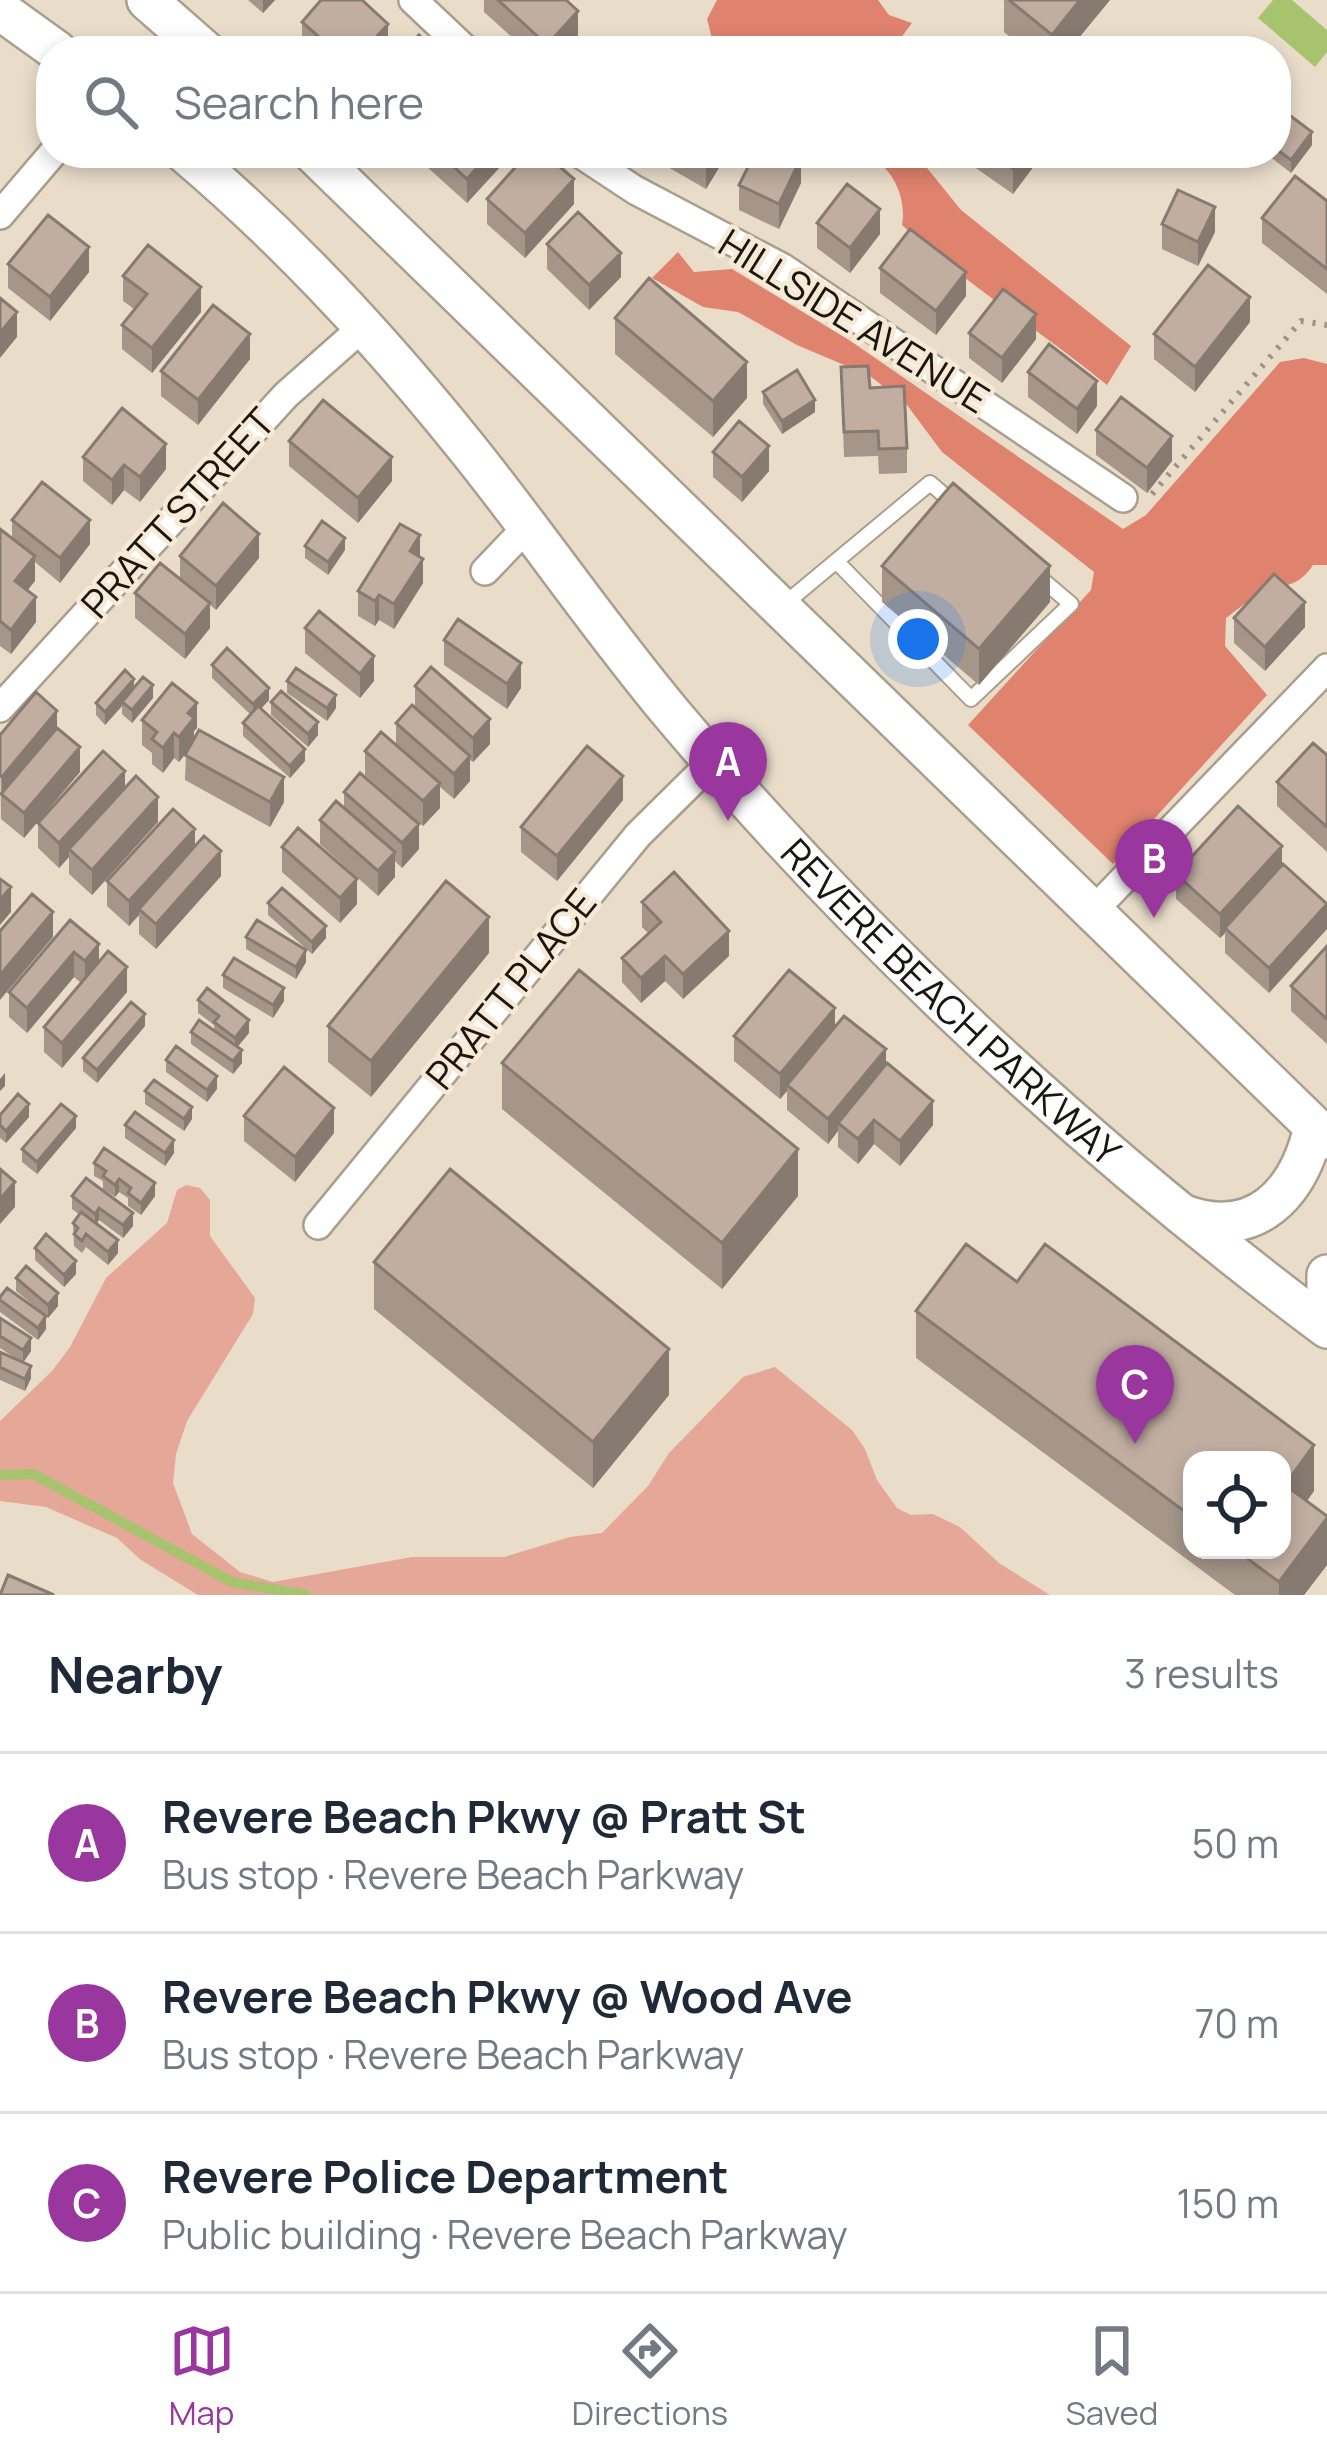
<!DOCTYPE html>
<meta charset="utf-8">
<style>
:root{--surface:#fff;--page:#f2f2f3;--text:#1f2937;--muted:#747a83;--line:#e0e1e3;--accent:#9a379e}
body{margin:0;font-family:Manrope,sans-serif;background:var(--page);color:var(--text)}
.controls{position:absolute;right:36px;bottom:36px;display:grid;overflow:hidden;border-radius:24px;box-shadow:0 6px 18px #0003}
.controls button{width:108px;height:108px;display:grid;place-items:center;padding:0;border:0;border-bottom:3px solid var(--line);background:var(--surface);color:var(--text);font:60px sans-serif}
.you{position:absolute;left:918px;top:639px;width:42px;height:42px;margin:-30px;border:9px solid #fff;border-radius:50%;background:#1a73e8;box-shadow:0 0 0 18px #1a73e833}
.badge{display:grid;place-items:center;width:78px;height:78px;border-radius:50%;background:var(--accent);color:#fff;font-size:39px;font-weight:700}
.pin{position:absolute;translate:-50% -99px;filter:drop-shadow(0 3px 6px #0008)}
.pin::after{content:'';position:absolute;top:63px;width:42px;height:36px;background:inherit;clip-path:polygon(0 0,100% 0,50% 100%)}
.list{margin:0;padding:0;list-style:none}
h2{display:flex;justify-content:space-between;align-items:center;height:156px;margin:0;padding:0 48px;font-size:51px}
h2 small{font-size:39px;font-weight:400;color:var(--muted)}
.list li{display:grid;grid-template-columns:78px 1fr auto;gap:36px;align-items:center;box-sizing:border-box;height:180px;padding:0 48px;border-top:3px solid var(--line)}
.list b{display:block;font-size:45px;white-space:nowrap}
.list p{margin:0;font-size:39px;white-space:nowrap;color:var(--muted)}
.list em{font-size:39px;font-style:normal;color:var(--muted)}
.icon{flex:none;width:66px;height:66px;fill:none;stroke:currentColor;stroke-width:2;stroke-linecap:round;stroke-linejoin:round}
.map{position:relative;flex:none;width:1327px;height:1595px;overflow:hidden}
.search{position:absolute;background:var(--surface);box-shadow:0 6px 18px #0003;left:36px;right:36px;top:36px;height:132px;display:flex;align-items:center;gap:30px;box-sizing:border-box;padding:0 42px;border-radius:48px;color:var(--muted);font-size:45px}
.sheet{height:696px;background:var(--surface)}
nav{display:flex;justify-content:space-around;align-items:center;box-sizing:border-box;height:168px;border-top:3px solid var(--line);background:var(--surface);font-size:33px;color:var(--muted)}
nav a{display:grid;justify-items:center;gap:6px}
nav .on{color:var(--accent)}
.map>svg:first-child{display:block}
.green{fill:#e4a798}
.forest{fill:#df836e}
.water{fill:#a7c36d}
.lines{fill:none;stroke-linecap:round;stroke-linejoin:round}
.stream{stroke:#a7c36d;stroke-width:10}
.lane-casing{stroke:#aa9e8d;stroke-width:18}
.street-casing{stroke:#aa9e8d;stroke-width:32}
.secondary-casing{stroke:#aa9e8d;stroke-width:44}
.path{stroke:#9c9385;stroke-width:6;stroke-dasharray:3 9;stroke-linecap:butt}
.lane{stroke:#fff;stroke-width:14}
.street{stroke:#fff;stroke-width:27}
.secondary{stroke:#fff;stroke-width:39}
.wall{fill:#a6968a;fill-rule:evenodd}
.shaded-wall{fill:#877a71}
.building{fill:#c1aea1;stroke:#877a71;stroke-width:3}
.labels{text-anchor:middle;stroke-width:9;stroke-linejoin:round;paint-order:stroke}
.street-label{font-size:39px;fill:#1a160f;stroke:#f6ead7}
</style>
<div class="map">
<svg width="1327" height="1595" viewBox="0 0 1327 1595">
<rect width="100%" height="100%" fill="#e9ddca"/>
<!-- green -->
<path class="green" d="M186 1185 200 1188 210 1200V1236L255 1298 253 1314 187 1421 176 1454 173 1483 192 1534 240 1572 273 1582 412 1557H504L570 1537 602 1533 648 1486 669 1453 743 1377 775 1367 852 1430 865 1449 877 1480 897 1508 911 1515 933 1514 960 1527 999 1563 1050 1595H198L141 1560 117 1538 46 1507 0 1501V1421L52 1371 70 1347 106 1278 167 1223 177 1190Z"/>
<!-- forest -->
<path class="forest" d="M717 0H878L889 15 912 23 891 51H715L707 19Z
M835 153H915L961 210 1131 346 1107 385C1040 330 965 284 902 225 907 199 893 166 867 156 859 153 844 154 835 153Z
M678 252 694 272 732 269 849 340 1123 529 1146 515 1280 362 1304 358 1327 364V565H1313C1298 588 1283 584 1261 594 1249 599 1237 610 1226 618L1225 646 1267 695 1113 864 968 725 1091 590 1094 572 942 452 907 405 870 376 797 345 738 312 703 307 652 278Z"/>
<!-- water -->
<path class="water" d="M1273 0H1292L1327 30V52L1315 67 1258 18Z"/>
<g class="lines">
<!-- stream -->
<path class="stream" d="M0 1475 33 1474 232 1582 306 1595"/>
<defs>
<path id="lane" d="M837 562 971 699 1071 604 1038 576
M781 607 930 483 958 507"/>
<path id="street" d="M413 0 467 51
M579 153 635 190 783 268 1123 498
M0 215 53 153
M485 571 528 526
M0 708 286 395 364 326
M1093 911 1327 668
M318 1225 638 835 713 761"/>
<g id="secondary">
<path d="M147 0 205 51"/>
<path d="M0 10 57 51"/>
<path id="s1" d="M185 153C289 241 382 342 467 448 537 535 600 628 672 714 866 944 1087 1148 1327 1328"/>
<path d="M313 153 1327 1139"/>
<path d="M1184 1215C1256 1241 1299 1193 1314 1127"/>
<path d="M1327 1275V1307"/>
</g>
</defs>
<!-- lane casing -->
<use href="#lane" class="lane-casing"/>
<!-- street casing -->
<use href="#street" class="street-casing"/>
<!-- secondary casing -->
<use href="#secondary" class="secondary-casing"/>
<!-- path -->
<path class="path" d="M1152 494 1301 321 1327 325"/>
<!-- lane -->
<use href="#lane" class="lane"/>
<!-- street -->
<use href="#street" class="street"/>
<!-- secondary -->
<use href="#secondary" class="secondary"/>
</g>
<!-- wall -->
<path class="wall" d="M248 0H275L263 13Z
M484 0H566L578 35 564 51H527L484 12Z
M1004 0H1110L1068 51H1027L1004 32Z
M302 22 388 49 386 51H307L302 46Z
M1276 113 1312 145 1291 173 1265 153H1276Z
M426 153H501V166L467 203 426 166Z
M666 153H728L706 189 666 166Z
M973 153H1034V166L1013 194 973 166Z
M801 183 779 229 739 210V185Z
M487 199 574 204 525 258 487 224Z
M1327 201V294L1262 243V218Z
M817 223 880 234 850 273 817 248Z
M1162 224 1215 232 1198 266 1162 249Z
M547 244 621 277 589 310 547 269Z
M8 264 89 272 50 321 8 288Z
M880 268 966 296 936 335 880 293Z
M123 276 201 312 152 373 122 349V325L134 309 123 301Z
M615 318 747 398 713 437 615 354Z
M1250 322 1195 392 1154 359V334Z
M969 333 1036 339 1002 383 969 358Z
M250 359 198 425 161 396V371Z
M841 367 870 388 907 448V473L879 474 878 456 844 457Z
M1028 372 1097 406 1077 434 1028 397Z
M763 392 815 412 782 434 763 404Z
M1096 430 1172 461 1147 493 1096 455Z
M289 441 392 481 358 523 289 466Z
M713 452 769 471 742 502 713 477Z
M83 457 166 469 140 502 124 490 112 505 83 481Z
M12 520 90 544 60 583 35 562V581L27 590 36 622 11 654 0 646V529L12 538Z
M305 546 345 550 328 575 305 558Z
M180 556 259 558 216 610 210 605V628L185 659 135 618V593L180 579Z
M420 557 423 583 394 629 379 620 375 626 358 616V591Z
M882 566 1050 602 979 685 882 602Z
M1234 618 1305 627 1265 671 1234 643Z
M305 628 374 681 360 698 305 653Z
M444 640 521 688 507 709 444 665Z
M212 665 269 700 261 709 305 761 290 778 243 736V723L251 715 212 678Z
M287 681 336 708 327 721 287 693Z
M415 686 490 744 473 762 470 760V781L454 799 440 787V808L423 826 365 775V751L396 744V723L415 707Z
M134 687 153 698 132 723 122 714V706L105 725 96 715V703Z
M271 702 318 735 308 747 271 715Z
M142 720 197 728 194 731V738L284 802 270 827 185 780 186 753 179 762 174 758 163 773 152 764V753L142 745Z
M57 728 80 772 24 838 1 819 0 735Z
M1327 755V852L1277 806V782Z
M125 788 158 822 92 895 69 874V857L59 868 38 848V823Z
M344 792 419 849 402 868 395 861V877L378 896 320 844V820L344 808Z
M623 800 557 881 521 852V827Z
M195 846 221 876 156 949 139 934V915L129 926 107 906V881Z
M1282 846 1269 993 1225 953V933L1220 938 1176 899V874Z
M282 847 357 904 340 923 282 872Z
M642 902 729 956 683 999 665 981 641 1003 622 982V958L648 933 642 927Z
M268 903 326 938 312 954 268 915Z
M70 920 99 962 127 992 62 1068 44 1052V1027L81 983 74 977 27 1033 9 1017V992Z
M246 937 306 962 296 979 246 949Z
M1327 946V1044L1291 1011V986Z
M489 953 371 1097 328 1062V1026Z
M223 975 284 1001 273 1018 223 988Z
M198 1000 249 1033 237 1047 242 1063 233 1074 191 1044V1032L214 1031V1025L198 1013Z
M145 1026 97 1083 83 1071V1058Z
M835 1027 886 1065 933 1125 900 1166 874 1144 858 1164 838 1147V1131L828 1144 787 1110V1091L780 1099 734 1061V1036Z
M166 1060 217 1089 207 1102 166 1072Z
M502 1063 798 1196 722 1289 502 1109Z
M145 1091 192 1119 184 1131 145 1104Z
M0 1115 29 1117 6 1143 0 1138Z
M244 1116 334 1133 295 1182 244 1141Z
M125 1125 174 1153 165 1166 125 1138Z
M76 1128 37 1174 22 1162V1149Z
M94 1163 155 1196 141 1215 128 1206V1198L119 1192 115 1197 103 1189V1181L94 1176Z
M86 1178 133 1226 123 1238 99 1220 96 1224 118 1253 108 1265 86 1247 82 1253 74 1246 73 1223 80 1215 72 1209V1196Z
M35 1248 76 1274 64 1287 35 1260Z
M374 1262 669 1395 593 1488 374 1309Z
M16 1278 58 1306 48 1318 46 1316V1329L38 1340 0 1312V1297L45 1315 16 1291Z
M1017 1282 1314 1491 1307 1501 1327 1565 1304 1595H1235L916 1358V1311ZM1192 1460 1282 1550H1192Z
M0 1318 31 1351 23 1362 31 1378 25 1391 0 1380V1352L18 1360 0 1348Z"/>
<!-- shaded-wall -->
<path class="shaded-wall" d="M263 0H275L263 13Z
M1080 0H1110L1068 51H1052V35Z
M578 11V35L564 51H547V45Z
M388 24V49L386 51H364Z
M1312 132V145L1291 173V160Z
M490 153H501V166L467 203V179Z
M713 153H728L706 189V165Z
M1025 153H1034V166L1013 194V169Z
M801 158V183L779 229V204Z
M574 179V204L525 258V233Z
M1215 207V232L1198 266V242Z
M880 209V234L850 273V248Z
M89 247V272L50 321V297Z
M621 253V277L589 310V285Z
M966 272V296L936 335V311Z
M201 287V312L152 373V348Z
M1250 297V322L1195 392V367Z
M17 312V337L0 358V333Z
M1036 314V339L1002 383V358Z
M250 334V359L198 425V400Z
M747 362V398L713 437V401Z
M1097 381V406L1077 434V409Z
M815 400V412L782 434V421Z
M1172 436V461L1147 493V468Z
M166 444V469L140 502V477Z
M769 446V471L742 502V477Z
M392 457V481L358 523V498Z
M124 465V490L112 505V480Z
M90 520V544L60 583V558Z
M259 534V558L216 610V586Z
M420 535V560L410 551Z
M345 538V550L328 575V562Z
M35 556V581L15 606V581Z
M423 559V583L394 629V604Z
M1050 566V602L979 685V649Z
M379 595V620L375 626V601Z
M36 597V622L11 654V630Z
M1305 602V627L1265 671V647Z
M210 603V628L185 659V634Z
M374 656V681L360 698V674Z
M521 663V688L507 709V684Z
M134 679V692L122 702V706L105 725V712Z
M153 685V698L132 723V710Z
M269 688V700L253 717V704Z
M336 695V708L327 721V708Z
M197 703V728L194 731V743L179 762V737L188 713Z
M57 711V736L2 795V777Z
M490 719V744L473 762V738Z
M318 722V735L308 747V734Z
M174 733V758L163 773V748Z
M80 747V772L24 838V813Z
M305 749V761L290 778V766Z
M470 756V781L454 799V774Z
M125 771V795L69 849V857L59 868V843Z
M623 776V800L557 881V856Z
M284 777V802L270 827V802Z
M440 783V808L423 826V801Z
M158 797V822L92 895V870Z
M419 824V849L402 868V843Z
M195 829V854L139 909V915L129 926V901Z
M1282 846V871L1225 928V933L1220 938V914Z
M221 851V876L156 949V924Z
M395 852V877L378 896V871Z
M357 879V904L340 923V898Z
M11 887V912L0 925V900Z
M1327 904V929L1269 993V968Z
M53 912V937L0 1000V975Z
M489 917V953L371 1097V1061Z
M326 926V938L312 954V942Z
M729 931V956L683 999V974Z
M99 944V968L85 985V961Z
M306 950V962L296 979V967Z
M74 952V977L27 1033V1008Z
M665 956V981L641 1003V978Z
M127 967V992L62 1068V1043Z
M284 988V1001L273 1018V1005Z
M835 1008V1033L787 1085V1091L780 1099V1074Z
M145 1014V1026L97 1083V1070Z
M249 1020V1033L235 1050V1038Z
M886 1049V1074L838 1123V1131L828 1144V1119Z
M242 1050V1063L233 1074V1061Z
M5 1073V1086L0 1091V1079Z
M217 1076V1089L207 1102V1090Z
M933 1101V1125L900 1166V1141Z
M29 1104V1117L6 1143V1131Z
M192 1107V1119L184 1131V1119Z
M334 1108V1133L295 1182V1157Z
M76 1116V1128L37 1174V1162Z
M874 1120V1144L858 1164V1139Z
M174 1140V1153L165 1166V1153Z
M798 1149V1196L722 1289V1243Z
M119 1179V1192L115 1197V1185Z
M15 1182V1207L0 1224V1199Z
M155 1183V1196L141 1215V1203Z
M99 1208V1220L95 1226V1214Z
M133 1213V1226L123 1238V1225Z
M118 1240V1253L108 1265V1252Z
M76 1261V1274L64 1287V1275Z
M58 1293V1306L48 1318V1305Z
M46 1316V1329L38 1340V1328Z
M31 1338V1351L23 1363V1350Z
M669 1349V1395L593 1488V1442Z
M31 1366V1378L25 1391V1379Z
M1314 1445V1491L1285 1531V1485Z
M1327 1518V1565L1304 1595H1279V1582Z"/>
<!-- building -->
<path class="building" d="M321 0H362L388 24 364 51H335L302 22Z
M498 0H566L578 11 547 45Z
M1009 0H1080L1052 35Z
M419 35 437 51H405Z
M1280 108 1312 132 1291 160 1276 149V113Z
M439 153H490L467 179Z
M528 153H544L574 179 525 233 487 199Z
M687 153H713L706 165Z
M755 153H791L801 158 779 204 739 185Z
M990 153H1025L1013 169Z
M1295 176 1327 201V269L1262 218Z
M847 184 880 209 850 248 817 223Z
M1178 190 1215 207 1198 242 1162 224Z
M578 212 621 253 589 285 547 244Z
M48 215 89 247 50 297 8 264Z
M910 229 966 272 936 311 880 268Z
M148 245 201 287 152 348 122 325 147 294 123 276Z
M1208 265 1250 297 1195 367 1154 334Z
M649 278 747 362 713 401 615 318Z
M1003 289 1036 314 1002 358 969 333Z
M0 298 17 312 0 333Z
M213 305 250 334 198 400 161 371Z
M1049 344 1097 381 1077 409 1028 372Z
M868 366 870 388 904 386 907 448 879 449 878 431 844 432 841 367Z
M797 370 815 400 782 421 763 392Z
M1121 397 1172 436 1147 468 1096 430Z
M323 400 392 457 358 498 289 441Z
M122 408 166 444 140 477 124 465 112 480 83 457Z
M739 421 769 446 742 477 713 452Z
M42 482 90 520 60 558 12 520Z
M953 483 1050 566 979 649 882 566Z
M223 503 259 534 216 586 180 556Z
M322 521 345 538 328 562 305 546Z
M400 524 420 535 410 551 423 559 394 604 379 595 375 601 358 591Z
M0 529 35 556 15 581 36 597 11 630 0 621Z
M160 563 210 603 185 634 135 593Z
M1274 574 1305 602 1265 647 1234 618Z
M319 611 374 656 360 674 305 628Z
M458 619 521 663 507 684 444 640Z
M227 648 269 688 253 704 212 665Z
M431 667 490 719 473 738 415 686Z
M296 668 336 695 327 708 287 681Z
M125 670 134 679 105 712 96 703Z
M143 677 153 685 132 710 122 702Z
M172 683 197 703 188 713 194 718 179 737 174 733 163 748 152 739 157 732 142 720Z
M281 691 318 722 308 734 271 702Z
M36 692 57 711 2 777 0 775V735Z
M412 705 470 756 454 774 396 723Z
M258 706 305 749 290 766 243 723Z
M57 728 80 747 24 813 1 794Z
M199 730 284 777 270 802 185 755Z
M381 732 440 783 423 801 365 751Z
M1313 743 1327 755V827L1277 782Z
M587 746 623 776 557 856 521 827Z
M103 751 125 771 59 843 38 823Z
M360 773 419 824 402 843 344 792Z
M136 776 158 797 92 870 69 849Z
M336 801 395 852 378 871 320 820Z
M1238 806 1282 846 1220 914 1176 874Z
M173 809 195 829 129 901 107 881Z
M298 828 357 879 340 898 282 847Z
M204 836 221 851 156 924 139 909Z
M1283 864 1327 904 1269 968 1225 928Z
M674 872 729 931 683 974 665 956 641 978 622 958 661 922 642 902Z
M0 879 11 887 0 900Z
M446 881 489 917 371 1061 328 1026Z
M282 888 326 926 312 942 268 903Z
M32 894 53 912 0 975V931Z
M70 920 99 944 85 961 74 952 27 1008 9 992Z
M257 920 306 950 296 967 246 937Z
M1327 946V1019L1291 986Z
M108 951 127 967 62 1043 44 1027Z
M234 958 284 988 273 1005 223 975Z
M579 970 798 1149 722 1243 502 1063Z
M789 970 835 1008 780 1074 734 1036Z
M207 988 249 1020 235 1038 214 1022 219 1016 198 1000Z
M131 1002 145 1014 97 1070 83 1058Z
M844 1016 886 1049 828 1119 787 1085Z
M199 1020 242 1050 233 1061 191 1032Z
M176 1046 217 1076 207 1090 166 1060Z
M887 1063 933 1101 900 1141 874 1120 858 1139 838 1123Z
M284 1067 334 1108 295 1157 244 1116Z
M154 1080 192 1107 184 1119 145 1091Z
M18 1094 29 1104 6 1131 0 1125V1115Z
M61 1104 76 1116 37 1162 22 1149Z
M135 1112 174 1140 165 1153 125 1125Z
M104 1148 155 1183 141 1203 128 1193 131 1188 119 1179 115 1185 103 1176 106 1171 94 1163Z
M0 1169 15 1182 0 1199Z
M450 1169 669 1349 593 1442 374 1262Z
M86 1178 133 1213 123 1225 99 1208 95 1214 72 1196Z
M81 1212 118 1240 108 1252 86 1234 82 1241 74 1234 78 1228 73 1223Z
M46 1234 76 1261 64 1275 35 1248Z
M966 1244 1017 1282 1045 1244 1314 1445 1285 1485 1327 1516V1518L1279 1582 1236 1550H1282V1460H1192V1517L916 1311Z
M26 1266 58 1293 48 1305 16 1278Z
M7 1288 46 1316 38 1328 0 1300V1297Z
M0 1318 31 1338 23 1350 0 1336Z
M0 1352 31 1366 25 1379 0 1367Z
M8 1575 54 1595H0Z"/>
<g class="labels">
<!-- street labels -->
<g class="street-label">
<text transform="translate(854 321) rotate(32)" y="14">HILLSIDE AVENUE</text>
<text transform="translate(178 513) rotate(-48)" y="14">PRATT STREET</text>
<text transform="translate(511 989) rotate(-51)" y="14">PRATT PLACE</text>
<text dy="14" stroke="none"><textPath href="#s1" startOffset="1146">REVERE BEACH PARKWAY</textPath></text>
</g>
</g>
</svg>
<div class="controls">
<button><svg class="icon" aria-label="locate" viewBox="0 0 24 24"><circle cx="12" cy="12" r="6"/><path d="M12 2v4M12 18v4M2 12h4M18 12h4"/></svg></button>
</div>
<div class="you"></div>
<div class="pin badge" style="left:728px;top:821px">A</div>
<div class="pin badge" style="left:1154px;top:918px">B</div>
<div class="pin badge" style="left:1135px;top:1444px">C</div>
<div class="search"><svg class="icon" aria-label="search" viewBox="0 0 24 24"><circle cx="10" cy="10" r="6"/><path d="M15 15l6 6"/></svg>Search here</div>
</div>
<section class="sheet">
<h2>Nearby<small>3 results</small></h2>
<ul class="list">
<li><span class="badge">A</span><div><b>Revere Beach Pkwy @ Pratt St</b><p>Bus stop · Revere Beach Parkway</p></div><em>50 m</em></li>
<li><span class="badge">B</span><div><b>Revere Beach Pkwy @ Wood Ave</b><p>Bus stop · Revere Beach Parkway</p></div><em>70 m</em></li>
<li><span class="badge">C</span><div><b>Revere Police Department</b><p>Public building · Revere Beach Parkway</p></div><em>150 m</em></li>
</ul>
</section>
<nav>
<a class="on"><svg class="icon" aria-label="map" viewBox="0 0 24 24"><path d="M3 6l6-2 6 2 6-2v14l-6 2-6-2-6 2zM9 4v14M15 6v14"/></svg>Map</a>
<a><svg class="icon" aria-label="directions" viewBox="0 0 24 24"><path d="M12 3l9 9-9 9-9-9zM9 14v-3h6M13 9l2 2-2 2"/></svg>Directions</a>
<a><svg class="icon" aria-label="saved" viewBox="0 0 24 24"><path d="M7 4h10v16l-5-4-5 4z"/></svg>Saved</a>
</nav>
